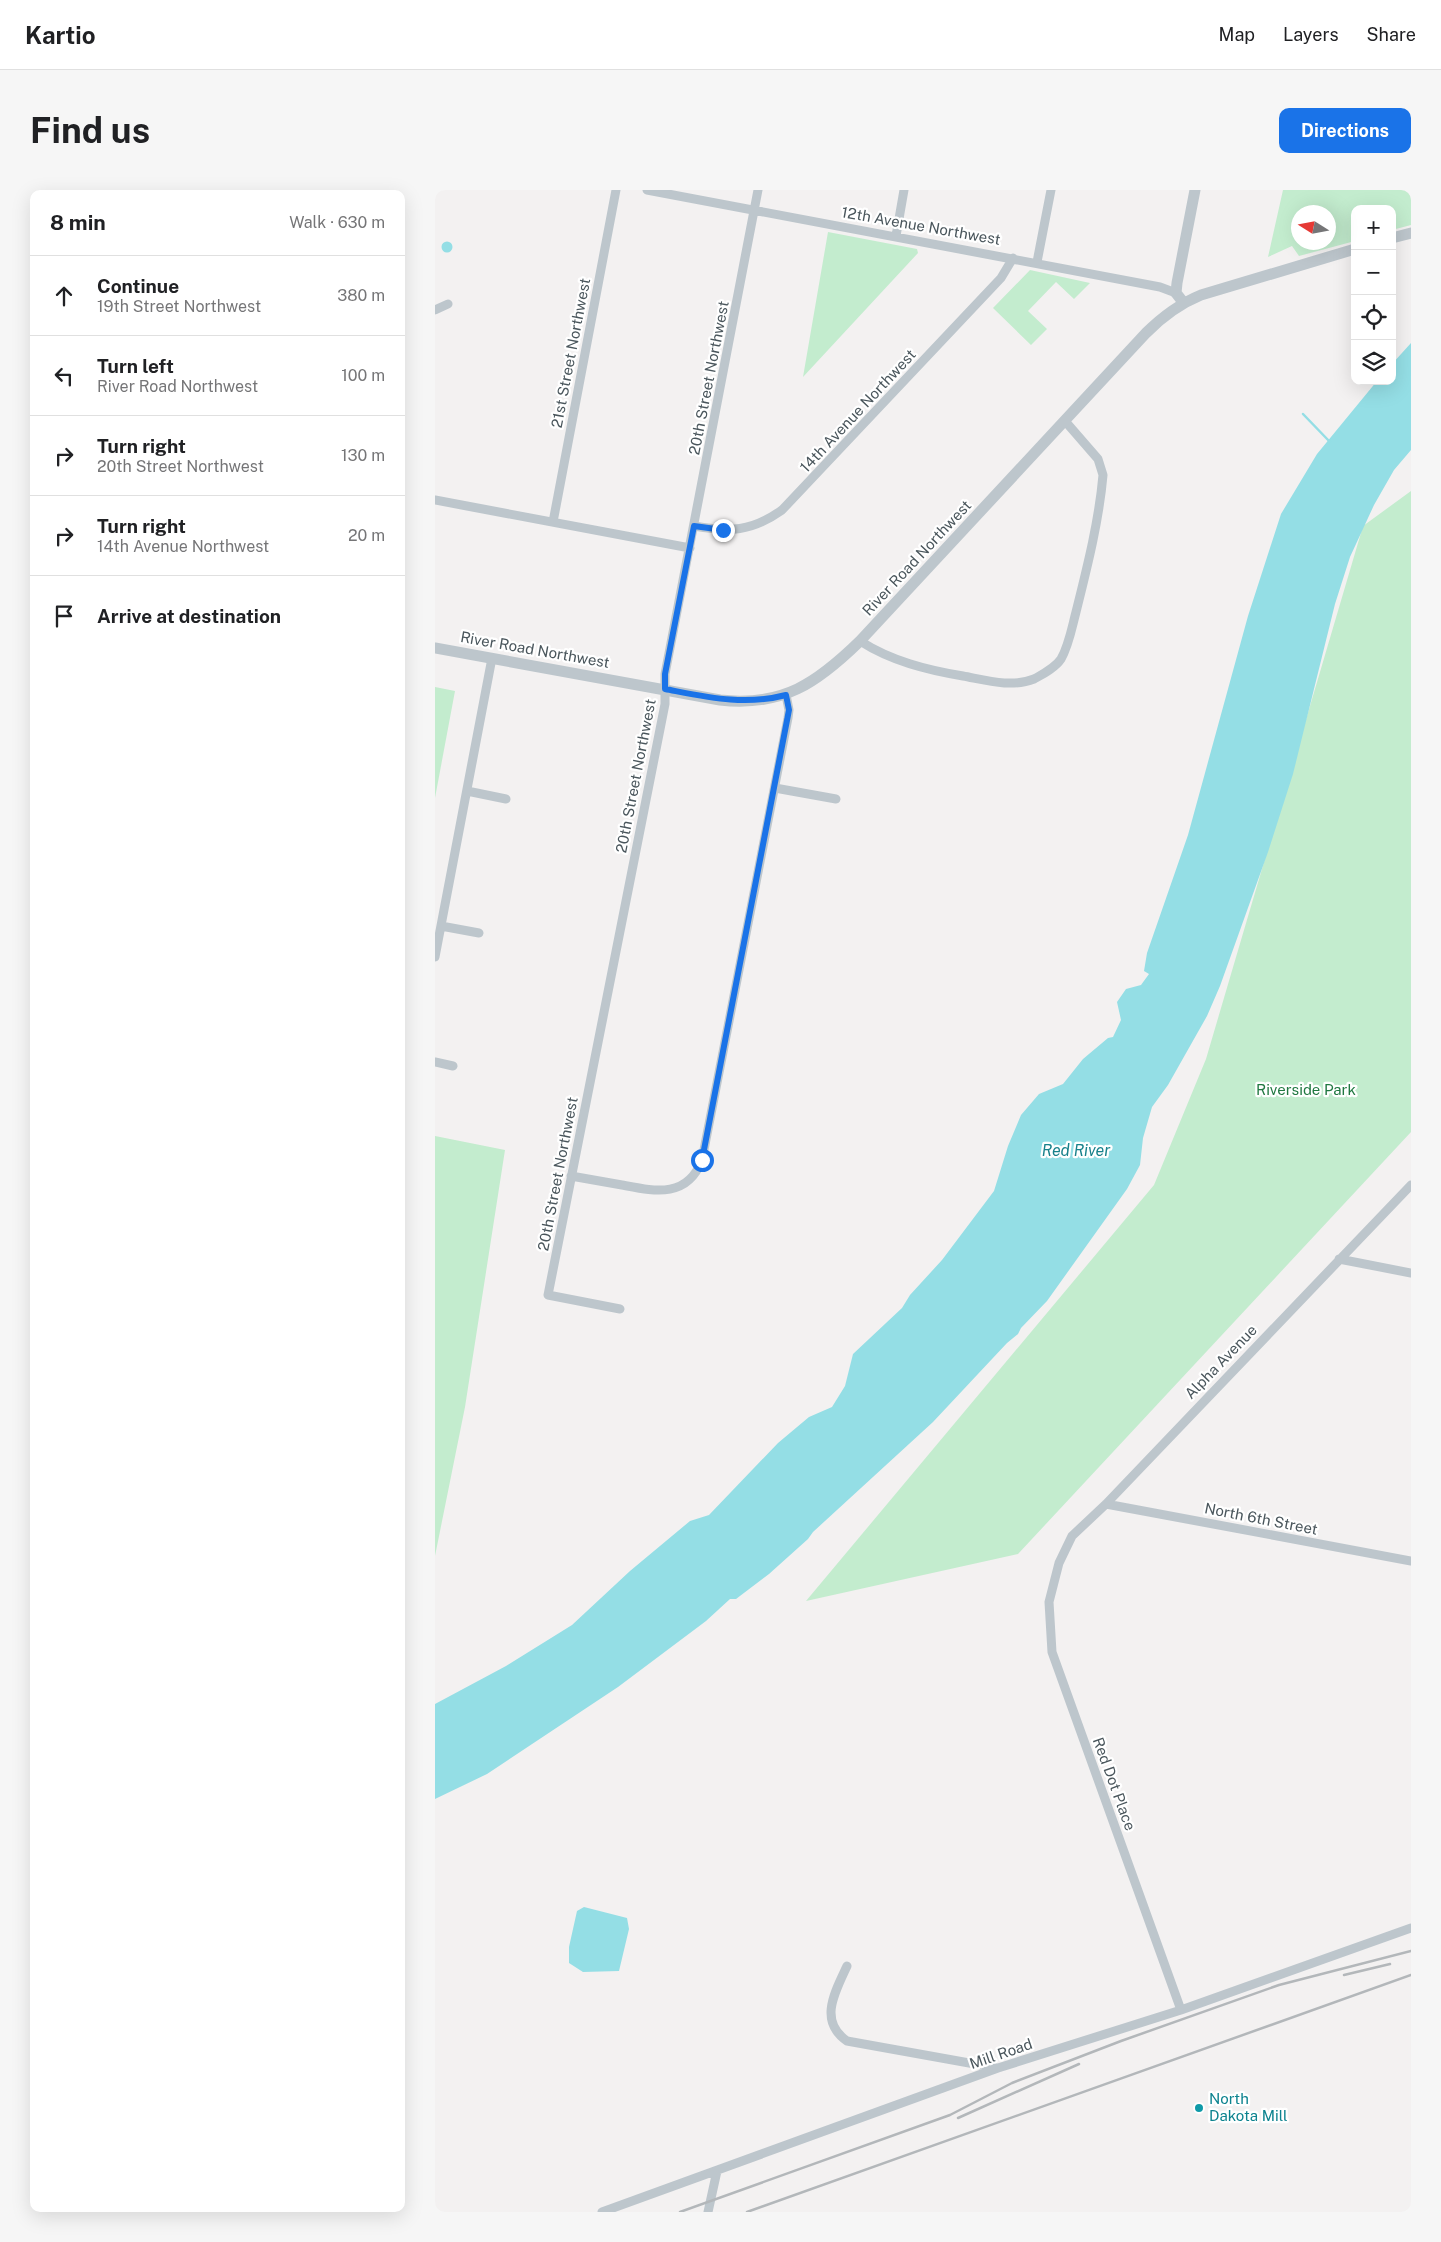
<!DOCTYPE html>
<meta charset="utf-8">
<style>
:root{--surface:#fff;--page:#f6f6f6;--text:#202124;--muted:#757577;--line:#e0e0e0;--accent:#1a73e8}
body{margin:0;font-family:"Public Sans",sans-serif;background:var(--page);color:var(--text)}
.controls{position:absolute;right:15px;top:15px;display:grid;overflow:hidden;border-radius:10px;box-shadow:0 5px 20px #0002}
.controls button{width:45px;height:45px;display:grid;place-items:center;padding:0;border:0;border-bottom:1px solid var(--line);background:var(--surface);color:var(--text);font:25px sans-serif}
.compass{position:absolute;left:856px;top:15px;width:45px;height:45px;border-radius:50%;background:var(--surface);box-shadow:0 5px 20px #0002;rotate:281deg}
.stop{position:absolute;width:15px;height:15px;margin:-11px;border:4px solid #1a73e8;border-radius:50%;background:#fff}
.stop.end{background:#1a73e8;border-color:#fff;box-shadow:0 1px 5px #0008}
.list{margin:0;padding:0;list-style:none}
h2{display:flex;justify-content:space-between;align-items:center;height:65px;margin:0;padding:0 20px;font-size:21px}
h2 small{font-size:16px;font-weight:400;color:var(--muted)}
.list li{display:grid;grid-template-columns:32px 1fr auto;gap:15px;align-items:center;box-sizing:border-box;height:80px;padding:0 20px;border-top:1px solid var(--line)}
.list b{display:block;font-size:19px;white-space:nowrap}
.list p{margin:0;font-size:16px;white-space:nowrap;color:var(--muted)}
.list em{font-size:16px;font-style:normal;color:var(--muted)}
.icon{flex:none;width:28px;height:28px;fill:none;stroke:currentColor;stroke-width:2;stroke-linecap:round;stroke-linejoin:round}
.map{position:relative;flex:none;width:976px;height:2022px;overflow:hidden;border-radius:10px}
header{display:flex;align-items:center;gap:30px;box-sizing:border-box;height:70px;padding:0 25px;background:var(--surface);border-bottom:1px solid var(--line)}
header strong{font-size:24px}
nav{display:flex;gap:28px;margin-inline-start:auto;font-size:18px}
.intro{display:flex;align-items:center;justify-content:space-between;box-sizing:border-box;height:120px;padding:0 30px}
h1{margin:0;font-size:35px}
.button{padding:12px 22px;border-radius:10px;background:var(--accent);color:#fff;font-size:18px;font-weight:700}
main{display:flex;gap:30px;padding:0 30px}
aside{flex:1;background:var(--surface);border-radius:10px;box-shadow:0 5px 20px #0002}
.map>svg:first-child{display:block}
.green{fill:#c3ecce;fill-rule:evenodd}
.water{fill:#94dee5}
.lines{fill:none;stroke-linecap:round;stroke-linejoin:round}
.stream{stroke:#94dee5;stroke-width:2.5}
.minor{stroke:#bdc6cc;stroke-width:9}
.tertiary{stroke:#bdc6cc;stroke-width:11}
.rail{stroke:#b3b7ba;stroke-width:2.5}
.route{stroke:#1a73e8;stroke-width:6}
.culture-dot{fill:#0f9aa8;stroke:#fff;stroke-width:2}
.labels{text-anchor:middle;stroke-width:4.5;stroke-linejoin:round;paint-order:stroke}
.street-label{font-size:15px;fill:#4a565c;stroke:#fff}
.park-label{font-size:15px;fill:#207841;stroke:#fff}
.culture-label{font-size:15px;fill:#0d838f;stroke:#fff;text-anchor:start}
.water-label{font-size:16px;font-style:italic;fill:#18818b;stroke:#fff}
</style>
<header>
<strong>Kartio</strong>
<nav><a>Map</a><a>Layers</a><a>Share</a></nav>
</header>
<div class="intro"><h1>Find us</h1><a class="button">Directions</a></div>
<main>
<aside>
<h2>8 min<small>Walk · 630 m</small></h2>
<ul class="list">
<li><svg class="icon" aria-label="ahead" viewBox="0 0 24 24"><path d="M12 20V5M6 11l6-6 6 6"/></svg><div><b>Continue</b><p>19th Street Northwest</p></div><em>380 m</em></li>
<li><svg class="icon" aria-label="left" viewBox="0 0 24 24"><path d="M17 20v-9H6M10 6l-5 5 5 5"/></svg><div><b>Turn left</b><p>River Road Northwest</p></div><em>100 m</em></li>
<li><svg class="icon" aria-label="right" viewBox="0 0 24 24"><path d="M7 20v-9h11M14 6l5 5-5 5"/></svg><div><b>Turn right</b><p>20th Street Northwest</p></div><em>130 m</em></li>
<li><svg class="icon" aria-label="right" viewBox="0 0 24 24"><path d="M7 20v-9h11M14 6l5 5-5 5"/></svg><div><b>Turn right</b><p>14th Avenue Northwest</p></div><em>20 m</em></li>
<li><svg class="icon" aria-label="arrive" viewBox="0 0 24 24"><path d="M6 21V4h12l-3 4 3 4H6"/></svg><div><b>Arrive at destination</b></div></li>
</ul>
</aside>
<div class="map">
<svg width="976" height="2022" viewBox="0 0 976 2022">
<rect width="100%" height="100%" fill="#f3f1f1"/>
<!-- green -->
<path class="green" d="M848 0H976V35L957 40V19H920V51L864 66 857 56 833 67ZM864 22H894V52H864Z
M393 42 482 59 483 63 368 187Z
M595 80 655 93 639 109 621 92 593 121 612 139 596 155 558 118Z
M976 301V942L583 1364 371 1411 719 995 771 869 928 336Z
M0 497 20 501 0 608Z
M0 946 70 960 30 1217 0 1366Z"/>
<!-- water -->
<path class="water" d="M6.5 57a5.5 5.5 0 1 1 11 0a5.5 5.5 0 1 1-11 0Z
M976 153V260L959 280 939 315 915 367 900 414 858 584 833 662 785 796 772 826 733 895 717 917 708 948 705 975 692 999 612 1111 586 1138 583 1144 572 1153 498 1232 378 1342 373 1349 334 1384 301 1409H295L271 1431 183 1497 52 1584 0 1609V1514L71 1476 137 1435 195 1381 255 1331 274 1325 343 1253 374 1227 397 1217 410 1196 418 1164 467 1118 475 1105 507 1070 559 1001 573 956 586 925 604 904 628 894 648 869 673 848 678 847 686 830 682 812 691 799 706 795 714 784 709 781 712 763 753 645 813 426 846 324 882 264 942 191H957V174Z
M149 1717 192 1728 194 1739 184 1781 148 1782 134 1773V1757L142 1721Z"/>
<g class="lines">
<!-- stream -->
<path class="stream" d="M868 224 895 252"/>
<!-- minor -->
<path class="minor" d="M212 0 725 97 741 103
M461 46 469 0
M602 72 616 0
M0 120 13 114
M0 310 255 358
M118 332 181 0
M259 336C295 342 316 342 347 320L566 88 578 68
M425 451C456 471 492 480 528 486 550 490 577 498 599 489 608 484 620 478 626 469 634 455 637 437 641 422 652 378 664 331 668 285L663 269 630 231
M340 598 401 609
M32 601 71 609
M6 736 44 743
M0 767 57 468
M0 872 18 876
M136 986C153 989 170 992 187 995 219 1001 252 1009 267 970L353 528 354 520 351 505
M904 1069 976 1083
M185 1119 113 1105 230 514V484L323 0
M671 1314 976 1371
M412 1776C400 1802 383 1831 412 1851L562 1878
M746 1820 617 1462 614 1412 624 1373 637 1346 671 1314 976 995
M167 2022 563 1878 746 1820 976 1738
M273 2022 282 1981"/>
<!-- tertiary -->
<path class="tertiary" d="M957 48 976 43
M748 112 741 103 742 93 760 0
M0 458 285 510C348 517 382 493 425 451L711 143C728 126 744 114 766 105L920 59"/>
<!-- rail -->
<path class="rail" d="M909 1785 955 1774
M523 1928 644 1874
M245 2022 515 1925 577 1893 686 1851 844 1795 976 1761
M312 2022 976 1785"/>
</g>
<g class="lines">
<!-- route -->
<path class="route" d="M267 970 354 520 351 505C309 516 272 507 230 499V484L259 336 288 340"/>
</g>
<!-- markers -->
<circle class="culture-dot" cx="764" cy="1918" r="5"/>
<g class="labels">
<!-- street labels -->
<g class="street-label">
<text transform="translate(486 36) rotate(10)" y="5">12th Avenue Northwest</text>
<text transform="translate(136 163) rotate(-79)" y="5">21st Street Northwest</text>
<text transform="translate(274 188) rotate(-79)" y="5">20th Street Northwest</text>
<text transform="translate(423 221) rotate(-47)" y="5">14th Avenue Northwest</text>
<text transform="translate(482 368) rotate(-47)" y="5">River Road Northwest</text>
<text transform="translate(100 460) rotate(10)" y="5">River Road Northwest</text>
<text transform="translate(201 586) rotate(-79)" y="5">20th Street Northwest</text>
<text transform="translate(123 984) rotate(-79)" y="5">20th Street Northwest</text>
<text transform="translate(786 1172) rotate(-46)" y="5">Alpha Avenue</text>
<text transform="translate(826 1329) rotate(11)" y="5">North 6th Street</text>
<text transform="translate(679 1594) rotate(70)" y="5">Red Dot Place</text>
<text transform="translate(566 1864) rotate(-19)" y="5">Mill Road</text>
</g>
<!-- park labels -->
<g class="park-label">
<text x="871" y="905">Riverside Park</text>
</g>
<!-- culture labels -->
<g class="culture-label">
<text x="774" y="1914">North<tspan x="774" dy="17">Dakota Mill</tspan></text>
</g>
<!-- water labels -->
<g class="water-label">
<text x="641" y="966">Red River</text>
</g>
</g>
</svg>
<div class="controls">
<button>+</button>
<button>−</button>
<button><svg class="icon" aria-label="locate" viewBox="0 0 24 24"><circle cx="12" cy="12" r="6"/><path d="M12 2v4M12 18v4M2 12h4M18 12h4"/></svg></button>
<button><svg class="icon" aria-label="layers" viewBox="0 0 24 24"><path d="M12 4l9 5-9 5-9-5zM3 14l9 5 9-5"/></svg></button>
</div>
<svg class="compass" viewBox="-18 -18 36 36"><path d="M0-13l5 13h-10z" fill="#e53935"/><path d="M0 13l5-13h-10z" fill="#757577"/></svg>
<div class="stop" style="left:267px;top:970px"></div>
<div class="stop end" style="left:288px;top:340px"></div>
</div>
</main>
